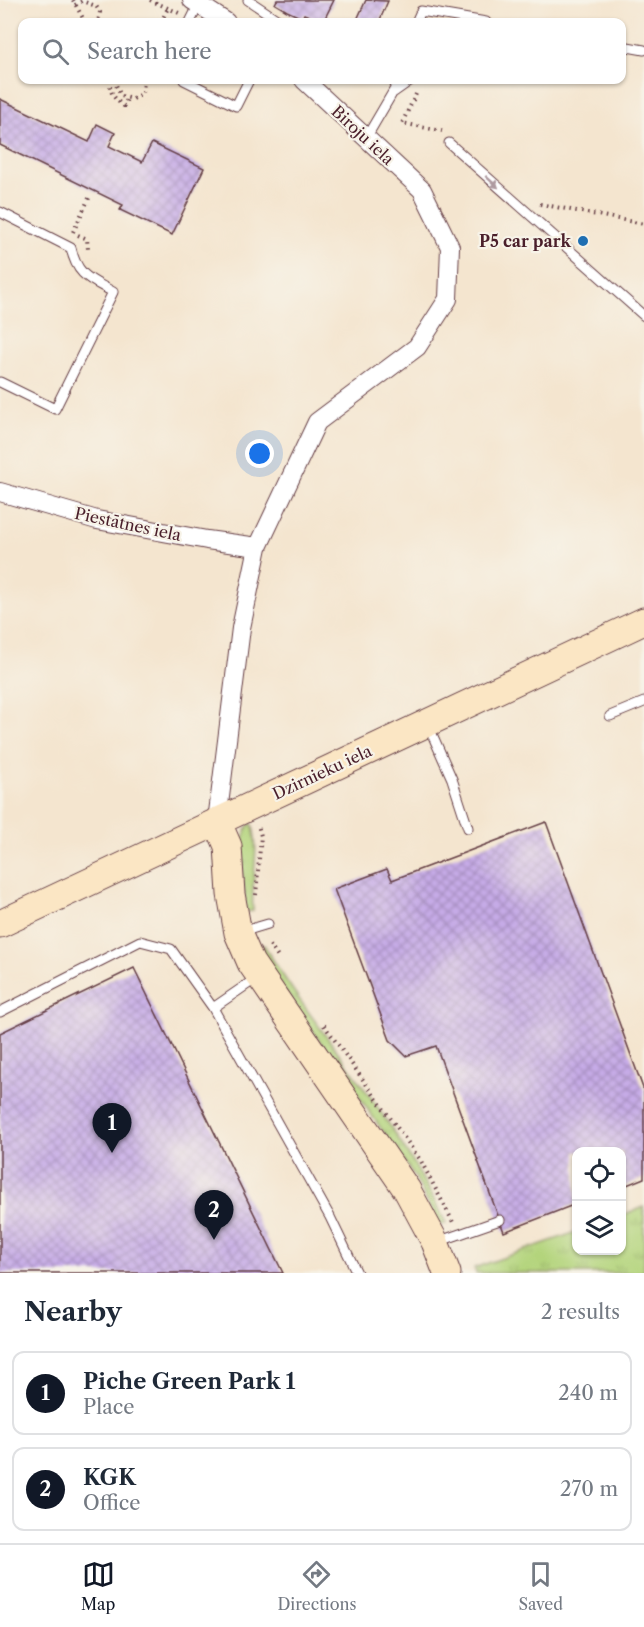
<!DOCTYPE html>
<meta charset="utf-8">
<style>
:root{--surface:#fff;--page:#f2f2f3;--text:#1f2937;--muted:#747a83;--line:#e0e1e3;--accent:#111827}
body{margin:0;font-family:"Libre Caslon Text",serif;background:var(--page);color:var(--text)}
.controls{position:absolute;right:18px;bottom:18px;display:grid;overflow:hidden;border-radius:12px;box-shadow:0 2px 4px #0004}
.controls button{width:54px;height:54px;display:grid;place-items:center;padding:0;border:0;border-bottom:2px solid var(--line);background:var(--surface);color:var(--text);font:30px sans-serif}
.you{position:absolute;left:260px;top:454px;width:21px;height:21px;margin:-15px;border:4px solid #fff;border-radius:50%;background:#1a73e8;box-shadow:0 0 0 9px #1a73e833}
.badge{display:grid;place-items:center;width:39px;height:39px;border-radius:50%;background:var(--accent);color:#fff;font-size:20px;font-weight:700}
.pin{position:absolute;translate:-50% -50px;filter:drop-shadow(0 2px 3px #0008)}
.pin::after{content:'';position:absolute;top:32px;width:21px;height:18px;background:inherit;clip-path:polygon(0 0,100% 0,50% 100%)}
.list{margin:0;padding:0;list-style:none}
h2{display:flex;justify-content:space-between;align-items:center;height:78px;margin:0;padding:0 24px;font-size:26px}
h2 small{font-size:20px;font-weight:400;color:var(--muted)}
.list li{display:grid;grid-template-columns:39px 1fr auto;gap:18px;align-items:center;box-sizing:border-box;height:84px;margin:0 12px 12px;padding:0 12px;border:2px solid var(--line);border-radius:12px}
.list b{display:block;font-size:22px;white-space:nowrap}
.list p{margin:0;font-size:20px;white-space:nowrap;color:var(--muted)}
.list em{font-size:20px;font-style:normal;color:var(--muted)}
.icon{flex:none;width:33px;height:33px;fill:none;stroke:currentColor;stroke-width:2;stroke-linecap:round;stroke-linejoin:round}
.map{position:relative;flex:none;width:644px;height:1273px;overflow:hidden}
.search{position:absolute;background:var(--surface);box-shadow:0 2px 4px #0004;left:18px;right:18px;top:18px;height:66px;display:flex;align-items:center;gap:15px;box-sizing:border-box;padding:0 21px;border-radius:12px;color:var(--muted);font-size:22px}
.sheet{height:270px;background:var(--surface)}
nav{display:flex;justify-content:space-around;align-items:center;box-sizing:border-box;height:84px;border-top:2px solid var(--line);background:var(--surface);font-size:16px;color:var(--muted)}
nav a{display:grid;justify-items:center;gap:3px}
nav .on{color:var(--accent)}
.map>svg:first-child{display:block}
.grass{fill:url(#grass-tufts);stroke:#7e7a54;stroke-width:1.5}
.building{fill:url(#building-cross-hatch)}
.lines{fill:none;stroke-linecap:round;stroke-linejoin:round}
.lane-casing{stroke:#643d44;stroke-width:11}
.street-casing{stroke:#643d44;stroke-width:20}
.secondary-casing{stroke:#643d44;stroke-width:29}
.path{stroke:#643d44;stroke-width:4;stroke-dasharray:1.5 4.5;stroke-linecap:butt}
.lane{stroke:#fff;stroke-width:9}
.street{stroke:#fff;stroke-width:18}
.secondary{stroke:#fbe6c4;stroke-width:27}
.oneway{fill:#ae9aa0}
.poi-dot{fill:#1f6fb2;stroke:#f7f3e8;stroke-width:2}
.labels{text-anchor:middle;stroke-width:4.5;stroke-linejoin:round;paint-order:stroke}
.street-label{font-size:16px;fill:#4a1f2b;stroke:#f7f3e8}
.poi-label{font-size:16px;font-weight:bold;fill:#4a1f2b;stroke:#f7f3e8;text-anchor:end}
</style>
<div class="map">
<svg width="644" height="1273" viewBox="0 0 644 1273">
<defs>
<pattern id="grass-tufts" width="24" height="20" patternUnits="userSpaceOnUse" patternTransform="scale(1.5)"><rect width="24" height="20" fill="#b3d47c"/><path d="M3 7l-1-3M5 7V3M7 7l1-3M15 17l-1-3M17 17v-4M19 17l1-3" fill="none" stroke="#9bb66b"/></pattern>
<pattern id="building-cross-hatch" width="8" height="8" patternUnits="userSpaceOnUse" patternTransform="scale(1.5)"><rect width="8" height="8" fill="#c6abe7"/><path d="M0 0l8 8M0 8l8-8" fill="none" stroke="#a38bbb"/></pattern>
</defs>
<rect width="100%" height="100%" fill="#f7f3e8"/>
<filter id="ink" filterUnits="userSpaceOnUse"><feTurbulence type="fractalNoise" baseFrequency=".0167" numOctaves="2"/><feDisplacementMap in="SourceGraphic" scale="12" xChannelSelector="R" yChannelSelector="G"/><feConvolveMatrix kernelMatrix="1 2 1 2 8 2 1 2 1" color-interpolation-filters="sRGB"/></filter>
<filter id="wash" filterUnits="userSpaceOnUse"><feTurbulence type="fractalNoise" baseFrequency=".008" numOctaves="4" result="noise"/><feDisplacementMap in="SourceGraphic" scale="24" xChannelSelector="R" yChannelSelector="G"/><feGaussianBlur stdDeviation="1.35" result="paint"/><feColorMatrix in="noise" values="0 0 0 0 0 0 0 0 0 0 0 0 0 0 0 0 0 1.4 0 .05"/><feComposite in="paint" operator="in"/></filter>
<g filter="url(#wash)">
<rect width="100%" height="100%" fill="#f4e5cf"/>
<!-- grass -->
<path class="grass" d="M252 823C261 851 250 882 253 911L246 912C245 893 235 832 252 823Z
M264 945C298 1003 341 1053 378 1108 404 1145 426 1183 446 1223L439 1226 415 1177 270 970 258 949Z
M644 1207V1273H476L474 1268 576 1232V1250H622V1215Z"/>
<g id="blocks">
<!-- building -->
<path class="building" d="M277 0H334L323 22 304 14 302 18 287 11 275 4Z
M366 0 388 1 379 22H356Z
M0 99 89 142 97 124 115 133 109 146 142 162 152 143 204 168 172 235 120 210 123 205 0 145Z
M546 822 644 1091V1178L622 1187V1152H576V1204L504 1232 436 1046 406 1056 390 1040 334 889 387 869 392 880Z
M134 968 283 1273H0V1033Z"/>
</g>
</g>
<g filter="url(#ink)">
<use href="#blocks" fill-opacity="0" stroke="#643d44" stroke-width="1.5"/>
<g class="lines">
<defs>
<path id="lane" d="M248 0 281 22
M190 22 199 4
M416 22 421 11 486 22
M622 46 644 50
M184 80 236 106 249 80
M394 92 411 80
M366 138 400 80
M449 143 644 316
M0 212 71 248C77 276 90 279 113 292L55 409 0 382
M610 716 644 702
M428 725 452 779 468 828
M241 932 268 924
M213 1008 330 1217 357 1273
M0 1012 140 941 171 949 213 1008 258 977
M437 1242 500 1220"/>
<path id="street" d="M192 0 226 22
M0 492 97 520 207 540 258 547
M217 821 241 628 258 547 317 422 417 347 448 299 450 247 422 190 304 80"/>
<path id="secondary" d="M217 821 228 846 231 894 238 933 251 963 407 1190 435 1242 447 1273
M0 924 644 621"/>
</defs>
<!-- lane casing -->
<use href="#lane" class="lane-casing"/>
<!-- street casing -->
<use href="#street" class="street-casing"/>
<!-- secondary casing -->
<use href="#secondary" class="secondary-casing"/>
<!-- path -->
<path class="path" d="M73 0 85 22
M150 0 179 13
M75 5 82 1 96 6 100 12 98 22
M161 22 168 8
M110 80C109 92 114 99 124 106L127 99
M118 80 116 85 121 96 133 99 143 93 144 80
M416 94 402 123 442 131
M540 204 644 224
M73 232 90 196
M78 235 87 239 88 249
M256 895 261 836 258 825
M270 945 279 959
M324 1025 421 1161 454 1224"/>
<!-- lane -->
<use href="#lane" class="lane"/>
<!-- street -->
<use href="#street" class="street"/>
<!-- secondary -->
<use href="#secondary" class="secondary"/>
</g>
<!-- one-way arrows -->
<defs><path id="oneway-solid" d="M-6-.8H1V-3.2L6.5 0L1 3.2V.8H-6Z" transform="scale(1.5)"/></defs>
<use class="oneway" href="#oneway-solid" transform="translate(492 182) rotate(42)"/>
</g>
<!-- markers -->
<circle class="poi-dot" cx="583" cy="241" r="6"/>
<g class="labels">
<!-- street labels -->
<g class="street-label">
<text transform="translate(363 135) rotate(43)" y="6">Biroju iela</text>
<text transform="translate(128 524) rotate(12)" y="6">Piestātnes iela</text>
<text transform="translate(322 772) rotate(-25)" y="6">Dzirnieku iela</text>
</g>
<!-- poi labels -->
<g class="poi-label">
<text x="571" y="247">P5 car park</text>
</g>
</g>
</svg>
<div class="controls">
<button><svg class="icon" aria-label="locate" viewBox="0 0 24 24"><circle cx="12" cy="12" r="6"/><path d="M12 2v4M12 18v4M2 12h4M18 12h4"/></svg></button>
<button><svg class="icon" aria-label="layers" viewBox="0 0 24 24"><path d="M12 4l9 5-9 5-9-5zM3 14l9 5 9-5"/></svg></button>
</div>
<div class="you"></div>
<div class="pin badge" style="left:112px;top:1153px">1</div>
<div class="pin badge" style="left:214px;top:1240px">2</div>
<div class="search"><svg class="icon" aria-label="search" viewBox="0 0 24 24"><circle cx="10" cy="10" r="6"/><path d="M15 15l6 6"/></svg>Search here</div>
</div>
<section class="sheet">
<h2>Nearby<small>2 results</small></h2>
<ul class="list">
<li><span class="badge">1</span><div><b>Piche Green Park 1</b><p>Place</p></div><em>240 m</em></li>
<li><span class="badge">2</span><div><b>KGK</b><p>Office</p></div><em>270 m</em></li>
</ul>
</section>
<nav>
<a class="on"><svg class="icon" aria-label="map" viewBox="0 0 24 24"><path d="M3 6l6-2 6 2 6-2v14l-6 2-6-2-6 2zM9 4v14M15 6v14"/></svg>Map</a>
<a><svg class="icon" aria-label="directions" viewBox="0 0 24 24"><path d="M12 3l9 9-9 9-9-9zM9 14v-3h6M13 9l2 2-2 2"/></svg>Directions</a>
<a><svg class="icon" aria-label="saved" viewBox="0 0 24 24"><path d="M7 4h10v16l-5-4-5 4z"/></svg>Saved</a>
</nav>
